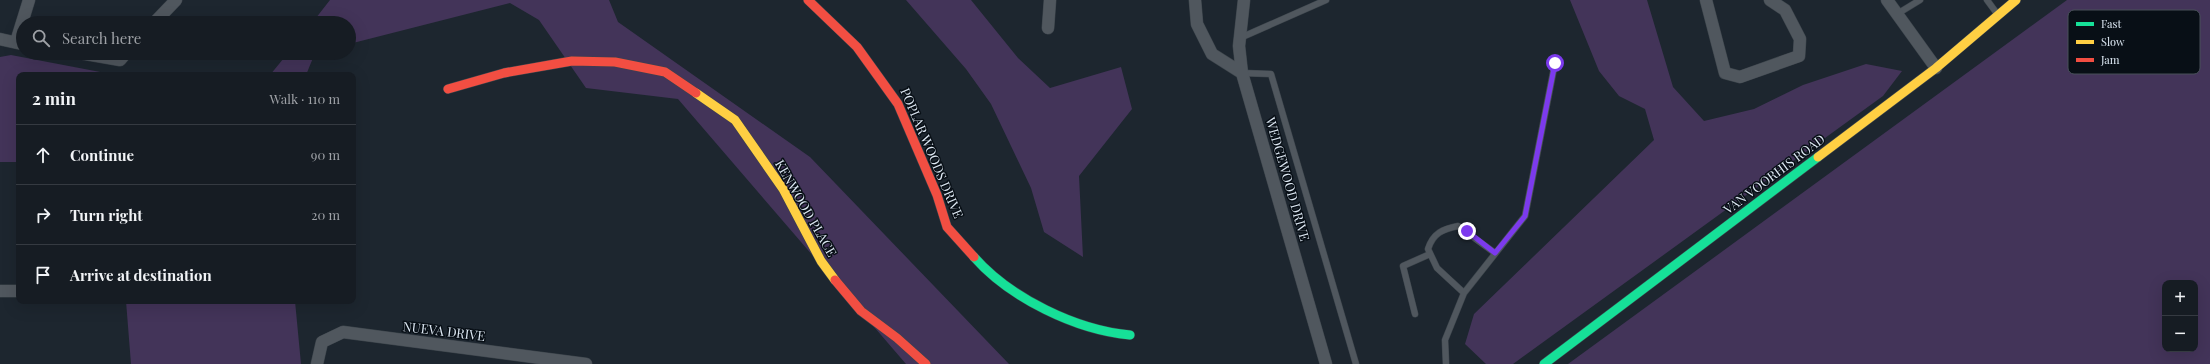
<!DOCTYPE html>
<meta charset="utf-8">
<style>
:root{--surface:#161c23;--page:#232930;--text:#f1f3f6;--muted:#9ea1a6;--line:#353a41}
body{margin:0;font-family:"Playfair Display",serif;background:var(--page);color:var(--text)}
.controls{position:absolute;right:12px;bottom:12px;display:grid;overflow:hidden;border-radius:8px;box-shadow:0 4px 16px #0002}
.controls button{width:36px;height:36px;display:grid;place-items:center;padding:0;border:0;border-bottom:1px solid var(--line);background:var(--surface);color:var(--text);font:20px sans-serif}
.stop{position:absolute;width:12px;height:12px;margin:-9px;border:3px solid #7c3aed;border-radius:50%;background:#fff}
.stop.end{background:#7c3aed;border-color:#fff;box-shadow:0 1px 4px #0008}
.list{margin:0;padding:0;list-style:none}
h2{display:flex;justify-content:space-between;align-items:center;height:52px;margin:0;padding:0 16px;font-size:17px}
h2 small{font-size:13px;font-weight:400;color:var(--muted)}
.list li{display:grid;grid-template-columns:26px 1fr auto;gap:12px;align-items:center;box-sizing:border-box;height:60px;padding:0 16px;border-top:1px solid var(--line)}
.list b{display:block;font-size:15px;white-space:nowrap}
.list em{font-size:13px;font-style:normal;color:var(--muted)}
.icon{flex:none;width:22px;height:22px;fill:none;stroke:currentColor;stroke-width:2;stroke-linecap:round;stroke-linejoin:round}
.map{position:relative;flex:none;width:2210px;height:364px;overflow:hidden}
.search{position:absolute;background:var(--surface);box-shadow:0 4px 16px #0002;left:16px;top:16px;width:340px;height:44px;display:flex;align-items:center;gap:10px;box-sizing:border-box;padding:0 14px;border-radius:22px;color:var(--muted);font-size:15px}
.panel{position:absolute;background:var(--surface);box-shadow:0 4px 16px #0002;left:16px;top:72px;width:340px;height:232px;border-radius:8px}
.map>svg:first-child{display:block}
.green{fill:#433459;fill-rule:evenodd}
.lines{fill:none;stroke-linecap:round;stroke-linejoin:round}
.lane-casing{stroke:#3c444b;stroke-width:7}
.street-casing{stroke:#3c444b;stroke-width:13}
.fast-casing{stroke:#3c444b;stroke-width:10}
.slow-casing{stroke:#3c444b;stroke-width:10}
.jam-casing{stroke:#3c444b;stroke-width:10}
.lane{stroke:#50575e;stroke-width:6}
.street{stroke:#50575e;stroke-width:12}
.fast{stroke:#16e098;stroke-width:9}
.slow{stroke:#ffcf43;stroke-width:9}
.jam{stroke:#f24e42;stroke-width:9}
.route{stroke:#7c3aed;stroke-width:5}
.labels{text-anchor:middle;stroke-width:3;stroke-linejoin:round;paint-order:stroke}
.street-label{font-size:13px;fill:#dfeaf5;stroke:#080f16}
.key{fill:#080f16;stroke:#485159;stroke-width:1}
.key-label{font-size:11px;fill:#dfeaf5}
</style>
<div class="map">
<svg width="2210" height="364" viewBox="0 0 2210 364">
<rect width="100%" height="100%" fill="#1d262f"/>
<!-- green -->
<path class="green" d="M330 0H609L618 22 810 157 1009 364H906L678 99 586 88 539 20 510 3 349 44V23H312Z
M906 0H971L1018 58 1050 88 1121 67 1132 109 1079 176 1083 257 1044 232 1031 188 991 104 966 69Z
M1570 0H1647L1673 87 1704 121 1754 109 1803 85 1866 64 1902 71 1883 96 1513 364H1486L1465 344 1474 314 1654 140 1645 109 1619 96 1599 71Z
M2067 0H2210V364H1568ZM2165 283H2195V349H2165Z
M288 53H315L306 75H270Z
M11 55 116 75H19V162H0V57Z
M126 301H295L301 364H131Z"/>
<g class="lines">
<defs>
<path id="lane" d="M1987 0 1998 15
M1897 14 1920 0
M1240 38 1326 0
M1242 73 1271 74 1356 364
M1464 293 1437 268 1428 249C1433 233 1443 229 1458 226L1495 253
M1415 314 1403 266 1430 254
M1446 364 1445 340 1464 293 1525 216 1555 63"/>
<path id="street" d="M1195 0 1197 24 1212 54 1242 73
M1244 0 1239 46 1242 73 1326 364
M1706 0 1725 73 1740 77 1799 56 1800 39 1785 10 1770 0
M1887 0 1936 68
M154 23 176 0
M1048 28 1050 0
M0 39 22 44
M16 42 29 0
M80 53 120 60 126 53
M0 291H19
M317 364 322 342 343 332 586 364"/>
<path id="fast" d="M974 257C1010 298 1076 330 1130 335
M1544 364 1818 157"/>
<path id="slow" d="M696 93 735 120 783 189 821 261 835 280
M1818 157 1936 68 2016 0"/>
<path id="jam" d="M808 0 857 47 898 104 937 195 947 227 974 257
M448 89 504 73 572 61 615 62 665 72 696 93
M835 280 861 311 897 338 926 364"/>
</defs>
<!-- lane casing -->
<use href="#lane" class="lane-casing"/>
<!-- street casing -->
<use href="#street" class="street-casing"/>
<!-- fast casing -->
<use href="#fast" class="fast-casing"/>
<!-- slow casing -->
<use href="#slow" class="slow-casing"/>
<!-- jam casing -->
<use href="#jam" class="jam-casing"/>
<!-- lane -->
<use href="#lane" class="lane"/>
<!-- street -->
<use href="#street" class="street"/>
<!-- fast -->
<use href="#fast" class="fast"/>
<!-- slow -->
<use href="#slow" class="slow"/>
<!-- jam -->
<use href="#jam" class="jam"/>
</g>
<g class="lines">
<!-- route -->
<path class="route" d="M1467 231 1495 253 1525 216 1555 63"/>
</g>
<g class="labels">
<!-- street labels -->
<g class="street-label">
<text transform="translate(932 153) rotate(67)" y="5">POPLAR WOODS DRIVE</text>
<text transform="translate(1774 174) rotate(-37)" y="5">VAN VOORHIS ROAD</text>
<text transform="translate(1288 179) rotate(74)" y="5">WEDGEWOOD DRIVE</text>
<text transform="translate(806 208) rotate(60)" y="5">KENWOOD PLACE</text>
<text transform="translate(444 331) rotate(7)" y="5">NUEVA DRIVE</text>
</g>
</g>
<!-- legend -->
<rect x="2068" y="10" width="132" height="64" rx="6" class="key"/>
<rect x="2076" y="22" width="18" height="4" fill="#16e098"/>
<rect x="2076" y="40" width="18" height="4" fill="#ffcf43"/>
<rect x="2076" y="58" width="18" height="4" fill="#f24e42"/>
<g class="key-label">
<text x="2101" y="28">Fast</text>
<text x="2101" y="46">Slow</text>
<text x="2101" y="64">Jam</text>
</g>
</svg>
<div class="controls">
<button>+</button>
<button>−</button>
</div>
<div class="stop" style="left:1555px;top:63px"></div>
<div class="stop end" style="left:1467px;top:231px"></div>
<div class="search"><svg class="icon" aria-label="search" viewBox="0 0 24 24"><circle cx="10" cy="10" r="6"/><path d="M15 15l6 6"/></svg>Search here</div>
<section class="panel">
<h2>2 min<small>Walk · 110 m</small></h2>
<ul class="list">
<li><svg class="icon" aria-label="ahead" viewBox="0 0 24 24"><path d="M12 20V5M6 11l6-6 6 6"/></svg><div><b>Continue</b></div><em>90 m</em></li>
<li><svg class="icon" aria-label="right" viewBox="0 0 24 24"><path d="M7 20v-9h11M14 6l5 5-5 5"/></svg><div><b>Turn right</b></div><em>20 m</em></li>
<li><svg class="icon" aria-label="arrive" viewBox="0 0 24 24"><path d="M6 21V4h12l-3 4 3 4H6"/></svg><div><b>Arrive at destination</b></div></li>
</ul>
</section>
</div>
